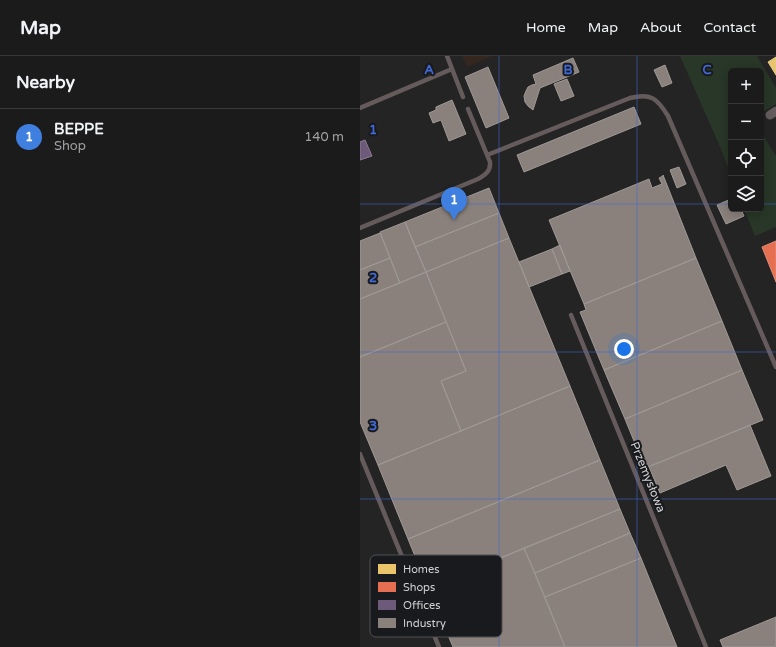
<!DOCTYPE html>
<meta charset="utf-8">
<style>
:root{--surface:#1b1b1c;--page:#282829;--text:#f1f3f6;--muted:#a0a1a3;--line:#39393b;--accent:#ea580c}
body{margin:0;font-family:"Varela Round",sans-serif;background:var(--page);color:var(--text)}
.controls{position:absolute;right:12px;top:12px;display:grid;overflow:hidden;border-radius:6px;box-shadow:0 2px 10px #0003}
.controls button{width:36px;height:36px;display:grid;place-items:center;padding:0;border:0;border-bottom:1px solid var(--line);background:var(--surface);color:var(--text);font:20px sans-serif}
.you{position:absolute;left:264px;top:293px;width:14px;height:14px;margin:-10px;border:3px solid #fff;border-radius:50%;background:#1a73e8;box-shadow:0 0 0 6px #1a73e833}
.badge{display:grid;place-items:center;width:26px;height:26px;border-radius:50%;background:var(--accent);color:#fff;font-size:13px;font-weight:700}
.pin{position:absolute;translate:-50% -33px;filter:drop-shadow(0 1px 2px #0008)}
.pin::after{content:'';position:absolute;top:21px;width:14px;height:12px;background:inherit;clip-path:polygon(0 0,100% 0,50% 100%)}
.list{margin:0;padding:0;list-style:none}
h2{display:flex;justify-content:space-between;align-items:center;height:52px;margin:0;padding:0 16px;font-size:17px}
h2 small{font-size:13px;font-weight:400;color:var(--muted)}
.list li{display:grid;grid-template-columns:26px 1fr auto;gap:12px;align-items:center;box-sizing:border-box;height:56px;padding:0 16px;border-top:1px solid var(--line)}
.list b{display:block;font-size:15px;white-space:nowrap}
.list p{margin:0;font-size:13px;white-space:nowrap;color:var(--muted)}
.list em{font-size:13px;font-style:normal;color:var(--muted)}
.icon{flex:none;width:22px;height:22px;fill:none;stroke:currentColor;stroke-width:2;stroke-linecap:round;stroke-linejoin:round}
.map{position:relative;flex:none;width:416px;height:591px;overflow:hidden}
header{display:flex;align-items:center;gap:24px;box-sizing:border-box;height:56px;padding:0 20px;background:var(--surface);border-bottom:1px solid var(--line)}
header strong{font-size:19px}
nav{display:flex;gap:22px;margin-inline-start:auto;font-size:14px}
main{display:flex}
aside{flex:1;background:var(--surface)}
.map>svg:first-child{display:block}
.commercial{fill:#34271f}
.green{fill:#283727}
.homes{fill:#e9c46a;stroke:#e2c88a}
.shops{fill:#e76f51;stroke:#e08c78}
.offices{fill:#6d597a;stroke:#8b7d95}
.industry{fill:#8a817c;stroke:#9f9996}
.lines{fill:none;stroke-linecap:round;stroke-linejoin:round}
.service{stroke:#655b5c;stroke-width:4.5}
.minor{stroke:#655b5c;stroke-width:9}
.grid{fill:none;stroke:#4168d7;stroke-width:1;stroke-opacity:0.55}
.labels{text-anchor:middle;stroke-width:4;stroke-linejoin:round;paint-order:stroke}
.street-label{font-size:12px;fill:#d1d1d3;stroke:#191a1d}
.key{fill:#191a1d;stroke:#505154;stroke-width:1}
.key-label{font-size:11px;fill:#d1d1d3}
.grid-label{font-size:13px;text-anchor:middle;font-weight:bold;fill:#4168d7;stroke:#191a1d;stroke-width:4;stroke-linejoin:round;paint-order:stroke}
</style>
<header>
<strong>Map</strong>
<nav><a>Home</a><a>Map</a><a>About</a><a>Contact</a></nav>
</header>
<main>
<aside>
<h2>Nearby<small></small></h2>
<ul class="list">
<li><span class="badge" style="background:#3f7fe0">1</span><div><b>BEPPE</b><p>Shop</p></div><em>140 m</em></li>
</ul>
</aside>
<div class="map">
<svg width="416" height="591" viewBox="0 0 416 591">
<rect width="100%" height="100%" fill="#242425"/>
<!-- commercial -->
<path class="commercial" d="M102 0H132L107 11Z"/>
<!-- green -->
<path class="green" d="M320 0H397L416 32V48L401 57V15H371V119L361 93Z
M401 76 416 100V171L395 180 384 153H401Z"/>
<!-- homes -->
<path class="homes" d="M416 1V19L408 6Z"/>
<!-- shops -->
<path class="shops" d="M416 185V226L402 191Z"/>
<!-- offices -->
<path class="offices" d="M5 84 12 100 0 104V86Z"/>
<!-- industry -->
<path class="industry" d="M213 2 219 16 180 32 173 54 168 50 165 46 164 40 166 35 168 31 172 29 176 28 173 19Z
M305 9 312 27 302 31 294 14Z
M128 11 149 62 126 72 105 21Z
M207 23 214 40 201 45 194 28Z
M92 44 106 78 89 85 81 64 73 67 69 57 76 54V51Z
M274 51 281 68 164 116 157 99Z
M319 111 326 128 317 132 310 114Z
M303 119 336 202 224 248 189 164 289 123 292 132 302 128 299 122 303 120Z
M129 132 139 157 55 191 45 166Z
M371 143V153H381L384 160 366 168 357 149Z
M139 157 149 182 66 216 55 191Z
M45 166 66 216 40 227 20 176Z
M20 177 30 202 0 214V185Z
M149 182 210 330 101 375 81 325 106 315 66 216Z
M200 189 210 215 202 218 192 193Z
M192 193 202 218 169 231 159 206Z
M30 202 40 227 0 243V214Z
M336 202 362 265 244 314 220 256 226 254 224 248Z
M66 216 86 266 0 301V243Z
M362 265 382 314 265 363 244 314Z
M86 266 106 315 81 325 101 375 18 409 0 366V301Z
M382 314 403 364 285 412 265 363Z
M210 330 240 404 48 483 18 409Z
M390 369 411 420 377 434 366 409 300 437 289 411Z
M240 404 260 453 68 532 48 483Z
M260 453 270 477 175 517 164 492Z
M270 477 281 502 185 541 175 517Z
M164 492 205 591H93L68 532Z
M281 502 317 591H205L185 541Z
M416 561V590L414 591H363L360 584Z"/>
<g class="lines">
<!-- service -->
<path class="service" d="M87 0 103 41
M0 52 92 13
M127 99 270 42C291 37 297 42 308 60L416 311
M0 172 118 123C125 119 131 115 130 106L108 53
M211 259 346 591
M0 398 79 591"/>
<!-- minor -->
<path class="minor" d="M410 59 416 55"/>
</g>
<!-- grid -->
<path class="grid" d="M139 0V591M277 0V591M0 148H371M401 148H416M0 296H416M0 443H416"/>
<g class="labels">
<!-- street labels -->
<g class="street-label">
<text transform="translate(288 421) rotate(68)" y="4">Przemysłowa</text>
</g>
</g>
<!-- legend -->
<rect x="10" y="499" width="132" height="82" rx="6" class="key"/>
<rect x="18" y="508" width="18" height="10" fill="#e9c46a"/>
<rect x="18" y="526" width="18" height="10" fill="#e76f51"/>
<rect x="18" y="544" width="18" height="10" fill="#6d597a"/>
<rect x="18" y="562" width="18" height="10" fill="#8a817c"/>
<g class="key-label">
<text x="43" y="517">Homes</text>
<text x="43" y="535">Shops</text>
<text x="43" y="553">Offices</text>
<text x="43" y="571">Industry</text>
</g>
<g class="grid-label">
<text x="69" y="18">A</text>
<text x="208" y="18">B</text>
<text x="347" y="18">C</text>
<text x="13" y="78">1</text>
<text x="13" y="226">2</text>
<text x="13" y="374">3</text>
</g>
</svg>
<div class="controls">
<button>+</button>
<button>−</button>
<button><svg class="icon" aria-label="locate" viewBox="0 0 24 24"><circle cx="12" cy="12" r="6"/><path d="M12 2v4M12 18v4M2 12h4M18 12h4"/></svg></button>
<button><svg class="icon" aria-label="layers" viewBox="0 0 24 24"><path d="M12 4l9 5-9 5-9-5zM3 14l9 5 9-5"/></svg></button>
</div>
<div class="you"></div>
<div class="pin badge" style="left:94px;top:164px;background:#3f7fe0">1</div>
</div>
</main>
